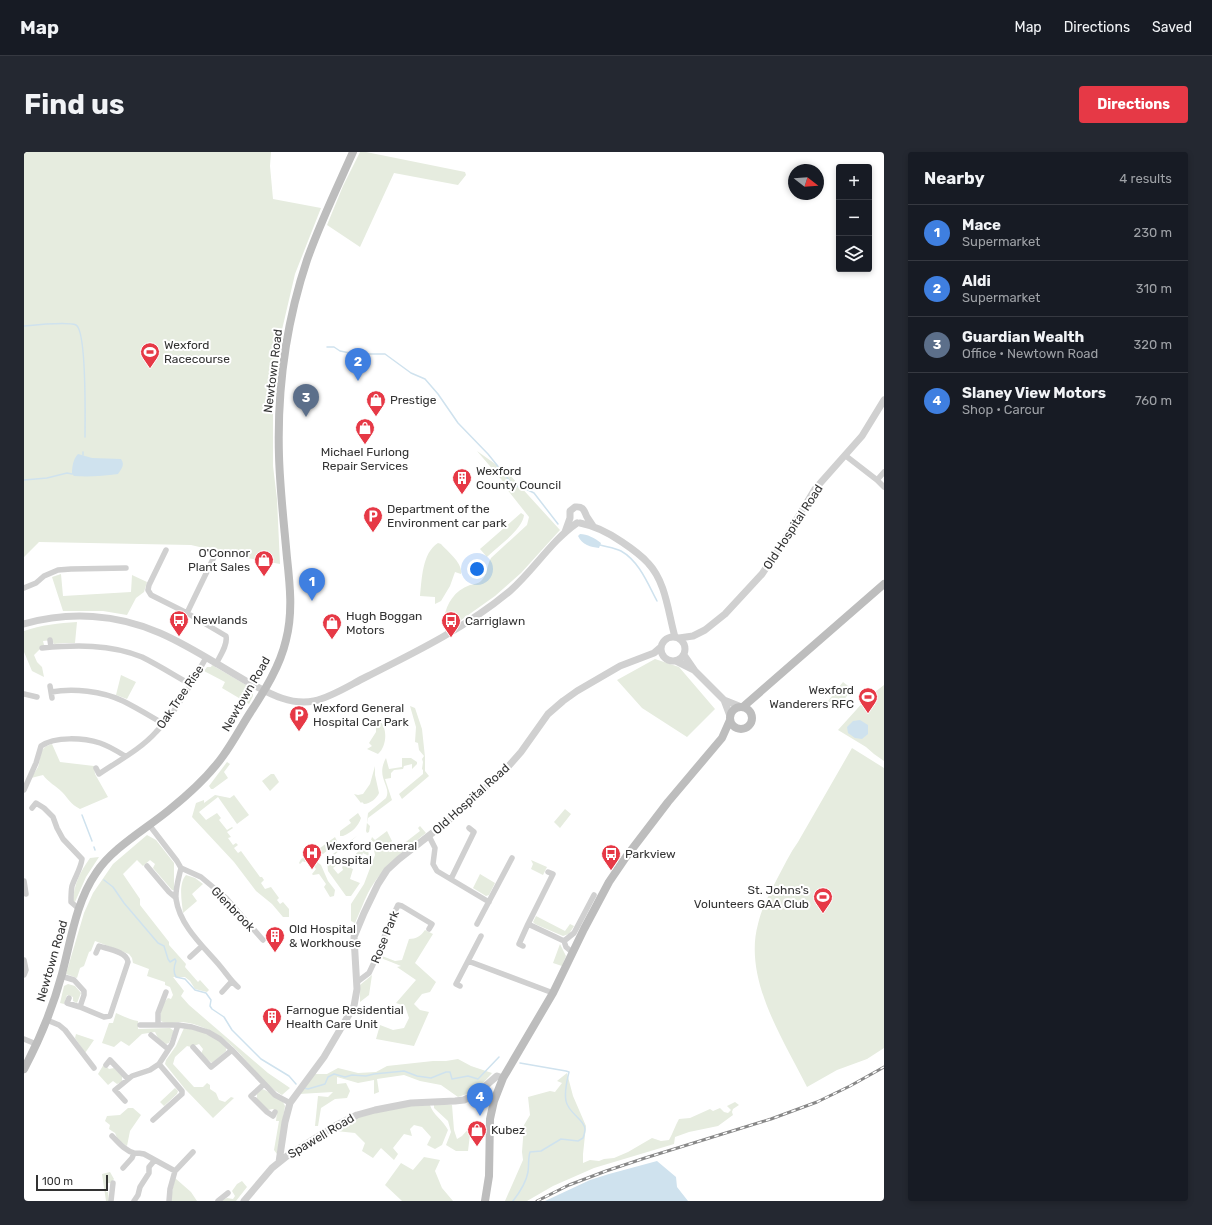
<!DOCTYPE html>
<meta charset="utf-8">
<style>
:root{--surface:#171b24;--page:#242831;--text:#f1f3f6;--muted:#9ea1a6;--line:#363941;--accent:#e63946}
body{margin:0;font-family:Rubik,sans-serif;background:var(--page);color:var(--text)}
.controls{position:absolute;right:12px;top:12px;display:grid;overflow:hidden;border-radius:4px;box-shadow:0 2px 6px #0003}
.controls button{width:36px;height:36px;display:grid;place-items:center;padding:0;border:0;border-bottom:1px solid var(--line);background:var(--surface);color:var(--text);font:20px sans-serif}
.compass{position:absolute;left:764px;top:12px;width:36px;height:36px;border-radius:50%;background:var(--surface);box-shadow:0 2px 6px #0003;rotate:107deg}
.scale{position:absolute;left:12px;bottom:10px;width:72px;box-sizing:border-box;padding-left:4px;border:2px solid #333;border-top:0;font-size:11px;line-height:14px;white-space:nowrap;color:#333;-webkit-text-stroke:3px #fff;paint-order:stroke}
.you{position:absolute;left:453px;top:417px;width:14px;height:14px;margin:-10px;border:3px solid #fff;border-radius:50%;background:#1a73e8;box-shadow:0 0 0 6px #1a73e833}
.badge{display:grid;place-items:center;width:26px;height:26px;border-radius:50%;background:var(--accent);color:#fff;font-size:13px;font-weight:700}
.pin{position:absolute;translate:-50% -33px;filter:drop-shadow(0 1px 2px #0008)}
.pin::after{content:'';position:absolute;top:21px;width:14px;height:12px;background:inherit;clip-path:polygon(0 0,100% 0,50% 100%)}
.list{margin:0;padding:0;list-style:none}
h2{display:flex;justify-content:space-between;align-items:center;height:52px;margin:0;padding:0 16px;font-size:17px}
h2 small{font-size:13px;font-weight:400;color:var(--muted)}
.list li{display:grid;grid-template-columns:26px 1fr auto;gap:12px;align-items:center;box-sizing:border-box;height:56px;padding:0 16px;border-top:1px solid var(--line)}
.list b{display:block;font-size:15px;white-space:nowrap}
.list p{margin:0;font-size:13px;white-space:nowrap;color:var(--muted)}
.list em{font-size:13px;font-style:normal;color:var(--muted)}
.icon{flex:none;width:22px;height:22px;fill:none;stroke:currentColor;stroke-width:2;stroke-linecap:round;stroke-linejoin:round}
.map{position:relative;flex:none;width:860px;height:1049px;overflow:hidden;border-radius:4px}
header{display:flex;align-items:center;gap:24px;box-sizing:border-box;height:56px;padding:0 20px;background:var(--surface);border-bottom:1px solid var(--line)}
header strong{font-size:19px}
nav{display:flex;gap:22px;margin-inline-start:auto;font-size:14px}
.intro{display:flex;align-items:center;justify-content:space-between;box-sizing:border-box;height:96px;padding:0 24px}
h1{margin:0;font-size:28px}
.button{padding:10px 18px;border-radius:4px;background:var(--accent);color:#fff;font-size:14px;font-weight:700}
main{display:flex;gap:24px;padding:0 24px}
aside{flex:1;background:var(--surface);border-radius:4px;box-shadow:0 2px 6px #0003}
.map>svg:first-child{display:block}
.green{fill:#e6ecdf}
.water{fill:#cfe2ee}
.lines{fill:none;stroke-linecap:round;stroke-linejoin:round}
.stream{stroke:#cfe2ee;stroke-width:1.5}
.minor{stroke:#d0d0d0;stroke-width:5.5}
.tertiary{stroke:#d0d0d0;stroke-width:7}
.secondary{stroke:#bdbdbd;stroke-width:8}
.rail-casing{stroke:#888;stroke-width:3}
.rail{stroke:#fff;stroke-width:1.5;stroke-dasharray:4.5;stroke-linecap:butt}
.labels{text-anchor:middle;stroke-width:4;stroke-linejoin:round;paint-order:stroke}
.poi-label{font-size:12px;fill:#333;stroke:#fff;text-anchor:start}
.street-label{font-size:12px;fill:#333;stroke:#fff}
</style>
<header>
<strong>Map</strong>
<nav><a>Map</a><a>Directions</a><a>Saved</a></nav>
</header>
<div class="intro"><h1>Find us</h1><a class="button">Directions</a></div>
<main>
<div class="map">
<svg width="860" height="1049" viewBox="0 0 860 1049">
<rect width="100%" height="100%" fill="#fff"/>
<!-- green -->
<path class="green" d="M0 0H247L246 14 249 47 297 56 271 122 257 182 249 251V314L253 347 256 412 218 405 167 393 15 390 0 405Z
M336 0H342L441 20 442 23 434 33 370 21 336 95 303 73 319 34Z
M453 299 484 321 536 378 497 421 471 444 440 466 430 473 425 472 420 466C423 451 430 439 446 433 450 432 454 432 457 429 463 424 463 413 467 406L503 373 505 365 482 336 483 334Z
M497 361 500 363C499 377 473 395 463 405L456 397Z
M414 391 417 392C424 400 439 411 437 422L431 420 426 434 417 449 411 452V445L396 444C398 427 398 401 414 391Z
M37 422 39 444 107 440 108 423 123 430 120 440 112 446 103 463 79 459H39L28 425Z
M53 470 51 491H40L30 492 28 488 19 489 20 493 10 503 13 510 18 515 20 525 8 519 0 500V479C17 473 35 471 53 470Z
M631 507 655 515 691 557 663 585 618 556 593 528Z
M188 513 229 537V544L225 552 198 536 201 530 180 519 183 515H187Z
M97 523 112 530 103 547 92 543Z
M819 530 828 537 814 556 804 549Z
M860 533V609L850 602 842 595 814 578 842 547Z
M386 554 391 556 398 577 401 605V619L405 624 378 647 375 642 399 622V618L398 617 399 610 398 607 400 604 395 598 394 591 391 590 392 575Z
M355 568C364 576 363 594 354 602L343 597 348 594 345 591 352 580V571Z
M28 592 36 610 70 614 71 622 84 645 56 657C46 652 45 647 38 640 32 634 24 630 19 623L7 626C9 622 12 619 14 615 18 603 14 596 28 592Z
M828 596 860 616V896L843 907 813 918 783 935C759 887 719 827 734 772 738 755 746 741 753 727 760 714 766 701 774 690Z
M362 606 365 617 378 615V606H387L393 610V612L388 617V612L380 614 379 617 370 618 367 621V626L361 627 368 648 344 666 343 671 346 674 345 680 343 681 342 679 344 661 362 646C368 634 351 626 362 606Z
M203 610 206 612 200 620 204 626 189 637H187L185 634Z
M351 614V623L355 641C353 646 346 652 340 652L338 650 337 651 330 642 334 643 339 642 346 632Z
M247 622H250L255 630 246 639 238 629Z
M191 643 206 646 210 643 225 663 213 672 194 645 175 660 182 668 193 661 197 666 195 668 203 678 208 675 209 676 203 680 207 685 204 686 209 693 212 691 214 693 210 696 214 701 217 699 236 725H238L240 728 237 731 241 737 247 735 255 746 253 748 256 752 259 750 265 757V765H259L248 752 232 739 210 710 168 665 172 651 180 648V651Z
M541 657 547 662 536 676 530 670Z
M334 661 337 666C334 675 328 680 319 684H316V679L327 671 325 668Z
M396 674 402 681C379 699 358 715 344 741 339 751 336 760 331 771L327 769V752L340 732 351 703 350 698 346 691C355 697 361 700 370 692L374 696 396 679 394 676Z
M363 679 368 689 363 694H355L347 688 348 685 351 688Z
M123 683 132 688 150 711V738H148L129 716 131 712 126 708 119 714 113 708 99 722 116 747V753L145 790V793L162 812 161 815 174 830 176 828 185 838 183 840 171 837 166 829 161 825H149L160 839 157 844 165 853 244 921 266 936 258 943C234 930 221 901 198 886 187 878 172 871 158 870 151 870 143 873 137 869 135 862 138 851 144 846L147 847 149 843 146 835 141 833V830L123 824 125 817 109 811 108 806 105 802 71 789 67 799 65 800 60 814 56 816 53 826 42 822 60 761 69 741 89 712Z
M334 683 303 709 308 714 313 709 315 711 309 716 314 722 319 718 318 715 319 714 324 715C328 705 332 700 341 695L344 698 345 704 339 701 336 708 331 706 327 716 329 717 326 727 336 731 327 744H322L304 719 303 709 309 702Z
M311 685 313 689 310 693 299 702 292 699Z
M284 703 297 713 304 729 311 738 310 744 306 745 300 735 302 732 295 722 289 723 288 722 292 717 285 709 280 710 279 709 276 712 275 711 277 707Z
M75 705 62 725 51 750 49 749C50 732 56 720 66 706Z
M507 708 523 715 519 723 507 717 509 712Z
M456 722 471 731 465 743 462 744 449 736Z
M162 723 171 726 179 732 168 742 173 749 159 761C158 750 154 732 162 723Z
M512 764 541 779 546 772 550 774 545 782 539 784 511 772 509 770Z
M401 778 409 782 391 811 412 830 406 840 398 842 390 852 396 858 405 860 390 894 352 887 356 873 369 878 380 876 385 866 381 854 372 851 392 828 373 815 377 814 357 806 358 804 371 809 378 808 385 787C392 787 397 784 401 778Z
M536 792 542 804 538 814 529 811Z
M348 823 345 843 336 850V833Z
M44 832 51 834 57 841 53 851 49 849V845L43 843 40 852 36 851 40 834Z
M92 861C99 864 106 868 114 869V877L146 876 150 879 145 891 142 892 134 886 131 880 118 882 105 894 97 889 90 895 78 891 85 871H89Z
M160 876C174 878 194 884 202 896V899L188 911 177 902 179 897 175 892 167 895 163 894 151 905 149 912 170 935H179L183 931 186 933V937L192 941 195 948 201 950 207 945 210 946 189 966 161 937 141 912 142 908 152 894Z
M52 882 70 888 61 901 51 886Z
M434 907 447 914 468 921C456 935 451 940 434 945L417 933 396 929 380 923 353 927 355 940 350 942V928L334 931 313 925V932L322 931 326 939 323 946 311 947 297 956 294 974H291L294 944 304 945 309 940 275 942 289 922H303L314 916 334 921 352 920 363 914 409 909H422Z
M80 912 85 917 90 916 98 924V930L93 932 89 929 84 933 74 922Z
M543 921 549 944 562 974 559 1002V1011L566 1008 575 1009 580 1007 590 1006 604 1000 628 986 637 989 645 988C649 981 651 974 655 967L666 966 686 957 689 959 696 956 700 960 704 961 707 958 703 954 711 950 715 953 709 957 708 960 709 963 694 974 665 980 651 985 650 992 570 1016 529 1034 503 1049H481L499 1008 498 1000 500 973 506 963 504 945 526 939 531 940 538 931 533 929Z
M151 936 154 939 153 942 140 954 136 950Z
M238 937C244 938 253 947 259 950L261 954 253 1002 250 998 255 969H252L253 960 249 957 244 958 233 947V942Z
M410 952 428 953 430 978 433 987 438 984 447 974 444 999H432L422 993 427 980 424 969 410 956Z
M406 953C409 963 419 968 424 978L418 993 411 997 403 993 407 985 398 975 390 973 386 977 388 984 380 982 369 996 374 1002 370 1008 357 996 349 1006 338 999 341 991 331 981 312 979C337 958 375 954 406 953Z
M104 956H109L117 963 106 979 103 994 94 988 91 981 85 977 86 973 81 969 83 964 96 963Z
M400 1005 416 1008 411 1019 418 1036 429 1049H378L361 1033 377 1011 389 1018Z
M86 1020 90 1027 87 1031H83L82 1040H84L85 1049H82L78 1022Z
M151 1026 167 1040 173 1049H147V1045Z
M218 1029 223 1035 212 1049H197L203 1046 209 1047 211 1044 208 1039 213 1032Z"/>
<!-- water -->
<path class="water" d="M54 302 68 306 97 307C101 313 98 316 94 322 79 324 65 325 50 324L48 322C48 315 49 307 54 302Z
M556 382C563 382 571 386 577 391L575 396C567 395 558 393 554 384Z
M836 568 844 573V582L838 587 831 586 824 581 823 575 829 569Z
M633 1009 652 1025 653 1035 664 1049H521L566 1028 585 1022Z"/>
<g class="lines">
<!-- stream -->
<path class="stream" d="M0 174C10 173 45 170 52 173 63 179 61 270 61 285
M303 195H310L316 199 331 202H361L387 221 401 227 414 242 434 271 464 302 489 333 502 337 510 341 534 372
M59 303V300
M0 328 23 326 43 321 48 322
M576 393C583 395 591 396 597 399 615 409 624 432 633 449
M58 663 68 689
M70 695 71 698
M80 728 89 735 100 751 134 791 140 794 144 807 146 810 151 807 152 809C150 814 149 820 152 825L161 827 171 838 182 841 187 848 186 854 188 857 200 865 208 878 237 907 265 924 272 932
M280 936 284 937 301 932 304 925 310 922 321 925 328 923 342 924 350 922 380 919 393 924 407 926 422 920H426L428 927 444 924 454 927 475 905
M489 1049C496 1040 502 1031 504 1020 505 1013 504 1006 506 1000L517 999 537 987 554 989 559 986C560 983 561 980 561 977 561 968 544 961 542 949 540 939 543 929 545 920L542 919 496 911"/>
<!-- minor -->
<path class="minor" d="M822 304 853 328 860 335
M853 328 860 320
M142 398 125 433 124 438 127 443 163 461 202 484C204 493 196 504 192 512
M0 436 12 431 20 424 34 418 47 417 102 416
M163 461 190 405
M26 488 27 495
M18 496C51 493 86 492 118 505 134 513 150 523 166 532
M26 534 28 546
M27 540C49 536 78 539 99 549 113 556 126 564 140 572
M0 542 13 545
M72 616 75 622C94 609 117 597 132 580 153 559 167 531 182 506
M0 638 12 611 17 594C31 584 60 586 76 591 85 594 93 599 101 604
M8 656 12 651 20 656 29 665 33 676 39 687 58 707C57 716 51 725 48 734 47 739 47 745 47 750L55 757
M126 674 153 709 157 716 177 725 202 746 239 788
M405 684 411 696 409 712 413 719 465 750
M123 714 145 740 152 746
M157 716C155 725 151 737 152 747 156 774 179 794 196 814 202 821 207 829 214 835
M524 720 529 722 504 772 540 789 542 795 549 801
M427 727 450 680 445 676
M0 729 2 742
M453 772 488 706
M540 789 550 781 570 743
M499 794 495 792 504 772
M166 805 178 794
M0 808 2 818 0 823
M444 809 529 841
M37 824 50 828 60 839V843L56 855 80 865 86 864 104 810C103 800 84 797 75 794L72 801
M333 830 345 821 354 802 363 777 374 753 378 754 408 772 405 777
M436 834 432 832 457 784
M198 840 208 829
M45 846 43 851 56 855
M23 868 35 873 41 878 70 916
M116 873H154L168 875 184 880 196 887 208 898 251 943 266 951
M134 873V861L142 840
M127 883 144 897
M0 887 12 892
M169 895 187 915 208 898
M82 913 86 908 104 927
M239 933 227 944 243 960 249 964 251 960
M101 949 91 938 108 924 126 918 135 912 148 892 154 873
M129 968 158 942V939L135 912
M88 984C94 990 101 999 110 1001 113 1001 116 1001 120 1002L151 1019 146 1037 145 1049
M99 1016 108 1006 110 1001
M151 1019 169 1000
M87 1049 89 1031
M110 1049 114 1043 116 1035 125 1021V1015L130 1009
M194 1049 204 1041"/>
<!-- tertiary -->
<path class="tertiary" d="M556 371C572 374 585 381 598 390 607 396 616 402 624 411 642 430 644 460 651 485
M541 380 546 366V359L551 355C560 354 560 359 563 365 565 368 567 371 569 374
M0 472C45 459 93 462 136 481 166 494 194 513 222 529 243 540 265 554 290 549 308 545 326 533 342 525 392 500 443 475 486 439 510 418 527 389 553 371
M637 497a12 12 0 1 1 24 0a12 12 0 1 1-24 0Z
M655 486 669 484 681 478 701 462 738 422 758 392 791 337 838 284 860 248
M660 503 671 519 700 548 715 554
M652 509 670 518
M700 548 706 564
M255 1010 261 970 266 951 300 905 330 854 333 837 330 785 340 761 354 732 363 718 375 707 425 668 482 617 497 600 524 562 539 549 553 539 596 514 630 501 637 495
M220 1049 248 1016 263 1004 311 974 333 963 351 958 387 951 431 949 440 948 452 942 473 924 479 926"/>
<!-- secondary -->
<path class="secondary" d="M720 554 860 432
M706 566a11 11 0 1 1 22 0a11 11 0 1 1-22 0Z
M0 917C16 887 29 855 38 822 47 788 52 750 72 721 88 696 122 677 145 658 165 642 184 625 199 604 209 590 217 575 226 561 241 538 256 514 262 488 269 461 266 433 263 406 260 372 256 338 255 304 253 238 262 171 283 108 296 71 313 36 329 0
M461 1049 465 1024 466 967 470 949 479 926 529 841 560 777 585 730 602 705 644 650 698 586 706 568"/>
<defs>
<path id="rail" d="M513 1049 545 1033 582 1019 621 1006 747 967 793 950 826 934 860 915"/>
</defs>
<!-- rail casing -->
<use href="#rail" class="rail-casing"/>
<!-- rail -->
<use href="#rail" class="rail"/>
</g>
<!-- icons -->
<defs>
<symbol id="stadium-pin" viewBox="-11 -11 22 30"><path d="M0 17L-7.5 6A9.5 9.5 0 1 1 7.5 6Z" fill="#e63946" stroke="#fff"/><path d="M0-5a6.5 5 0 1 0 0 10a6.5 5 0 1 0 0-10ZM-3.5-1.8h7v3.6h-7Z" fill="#fff"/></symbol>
<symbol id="shop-pin" viewBox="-11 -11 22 30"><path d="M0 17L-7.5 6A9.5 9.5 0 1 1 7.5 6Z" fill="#e63946" stroke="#fff"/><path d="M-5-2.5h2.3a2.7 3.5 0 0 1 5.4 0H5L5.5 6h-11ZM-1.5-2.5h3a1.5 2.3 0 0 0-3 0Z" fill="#fff"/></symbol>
<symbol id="building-pin" viewBox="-11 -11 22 30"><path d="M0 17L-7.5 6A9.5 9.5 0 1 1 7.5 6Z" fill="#e63946" stroke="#fff"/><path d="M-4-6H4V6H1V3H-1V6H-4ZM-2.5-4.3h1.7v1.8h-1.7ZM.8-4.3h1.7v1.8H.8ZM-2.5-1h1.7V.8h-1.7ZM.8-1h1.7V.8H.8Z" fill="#fff"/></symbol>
<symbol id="parking-pin" viewBox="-11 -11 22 30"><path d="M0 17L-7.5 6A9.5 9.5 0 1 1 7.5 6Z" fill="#e63946" stroke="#fff"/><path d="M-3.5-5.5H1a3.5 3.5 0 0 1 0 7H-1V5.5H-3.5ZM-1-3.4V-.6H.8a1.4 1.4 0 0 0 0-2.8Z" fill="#fff"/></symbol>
<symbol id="bus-pin" viewBox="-11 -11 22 30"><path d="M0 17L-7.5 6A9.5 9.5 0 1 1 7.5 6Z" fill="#e63946" stroke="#fff"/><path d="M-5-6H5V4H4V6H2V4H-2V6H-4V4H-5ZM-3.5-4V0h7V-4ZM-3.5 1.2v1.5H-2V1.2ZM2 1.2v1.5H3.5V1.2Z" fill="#fff"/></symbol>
<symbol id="hospital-pin" viewBox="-11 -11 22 30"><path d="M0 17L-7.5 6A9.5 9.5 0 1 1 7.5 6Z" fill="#e63946" stroke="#fff"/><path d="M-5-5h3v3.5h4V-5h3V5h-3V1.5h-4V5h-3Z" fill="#fff"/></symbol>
</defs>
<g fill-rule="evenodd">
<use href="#stadium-pin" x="115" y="189" width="22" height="30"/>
<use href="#shop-pin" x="341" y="237" width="22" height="30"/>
<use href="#shop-pin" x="330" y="265" width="22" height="30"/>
<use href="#building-pin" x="427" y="315" width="22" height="30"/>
<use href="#parking-pin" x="338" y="353" width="22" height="30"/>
<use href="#shop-pin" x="229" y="397" width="22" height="30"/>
<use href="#bus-pin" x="144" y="457" width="22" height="30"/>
<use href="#bus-pin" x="416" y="458" width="22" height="30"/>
<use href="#shop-pin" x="297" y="460" width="22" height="30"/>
<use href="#stadium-pin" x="833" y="534" width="22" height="30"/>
<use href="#parking-pin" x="264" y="552" width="22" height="30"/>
<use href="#hospital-pin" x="277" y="690" width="22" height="30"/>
<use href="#bus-pin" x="576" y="691" width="22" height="30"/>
<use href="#stadium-pin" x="788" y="734" width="22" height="30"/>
<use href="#building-pin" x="240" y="773" width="22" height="30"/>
<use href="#building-pin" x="237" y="854" width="22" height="30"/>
<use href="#shop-pin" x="442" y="967" width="22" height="30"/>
</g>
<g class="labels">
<!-- poi labels -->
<g class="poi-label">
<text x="140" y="197">Wexford<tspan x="140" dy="14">Racecourse</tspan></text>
<text x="366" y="252">Prestige</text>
<text x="341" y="304" text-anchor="middle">Michael Furlong<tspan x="341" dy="14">Repair Services</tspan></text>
<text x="452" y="323">Wexford<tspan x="452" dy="14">County Council</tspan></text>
<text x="363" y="361">Department of the<tspan x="363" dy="14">Environment car park</tspan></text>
<text x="226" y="405" text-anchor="end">O'Connor<tspan x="226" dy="14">Plant Sales</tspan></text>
<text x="322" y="468">Hugh Boggan<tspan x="322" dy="14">Motors</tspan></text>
<text x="169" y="472">Newlands</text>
<text x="441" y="473">Carriglawn</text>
<text x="830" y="542" text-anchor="end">Wexford<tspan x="830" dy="14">Wanderers RFC</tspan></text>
<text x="289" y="560">Wexford General<tspan x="289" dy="14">Hospital Car Park</tspan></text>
<text x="302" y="698">Wexford General<tspan x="302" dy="14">Hospital</tspan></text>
<text x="601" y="706">Parkview</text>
<text x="785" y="742" text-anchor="end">St. Johns's<tspan x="785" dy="14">Volunteers GAA Club</tspan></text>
<text x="265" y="781">Old Hospital<tspan x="265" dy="14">&amp; Workhouse</tspan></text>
<text x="262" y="862">Farnogue Residential<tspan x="262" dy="14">Health Care Unit</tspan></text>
<text x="467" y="982">Kubez</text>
</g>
<!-- street labels -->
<g class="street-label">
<text transform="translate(249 219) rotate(-83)" y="4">Newtown Road</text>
<text transform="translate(769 375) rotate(-57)" y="4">Old Hospital Road</text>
<text transform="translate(222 542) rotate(-60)" y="4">Newtown Road</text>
<text transform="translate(156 545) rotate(-56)" y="4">Oak Tree Rise</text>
<text transform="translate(447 647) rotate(-42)" y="4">Old Hospital Road</text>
<text transform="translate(209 757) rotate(46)" y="4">Glenbrook</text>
<text transform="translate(361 785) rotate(-68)" y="4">Rose Park</text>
<text transform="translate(28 809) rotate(-74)" y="4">Newtown Road</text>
<text transform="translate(297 984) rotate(-31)" y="4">Spawell Road</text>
</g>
</g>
</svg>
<div class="controls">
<button>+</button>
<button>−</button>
<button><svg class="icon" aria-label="layers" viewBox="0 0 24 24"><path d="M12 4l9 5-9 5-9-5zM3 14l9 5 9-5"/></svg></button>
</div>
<svg class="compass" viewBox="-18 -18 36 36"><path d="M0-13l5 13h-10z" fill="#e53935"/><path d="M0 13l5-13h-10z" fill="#9ea1a6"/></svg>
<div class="scale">100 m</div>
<div class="you"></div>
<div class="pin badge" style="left:288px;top:449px;background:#3f7fe0">1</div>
<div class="pin badge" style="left:334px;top:229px;background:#3f7fe0">2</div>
<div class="pin badge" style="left:282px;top:265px;background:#5c6f8a">3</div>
<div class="pin badge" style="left:456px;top:964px;background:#3f7fe0">4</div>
</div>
<aside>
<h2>Nearby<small>4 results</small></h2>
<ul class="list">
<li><span class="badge" style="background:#3f7fe0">1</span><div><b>Mace</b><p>Supermarket</p></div><em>230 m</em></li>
<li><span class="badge" style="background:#3f7fe0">2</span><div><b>Aldi</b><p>Supermarket</p></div><em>310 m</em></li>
<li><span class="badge" style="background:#5c6f8a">3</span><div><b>Guardian Wealth</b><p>Office · Newtown Road</p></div><em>320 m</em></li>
<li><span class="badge" style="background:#3f7fe0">4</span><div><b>Slaney View Motors</b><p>Shop · Carcur</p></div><em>760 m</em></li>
</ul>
</aside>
</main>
